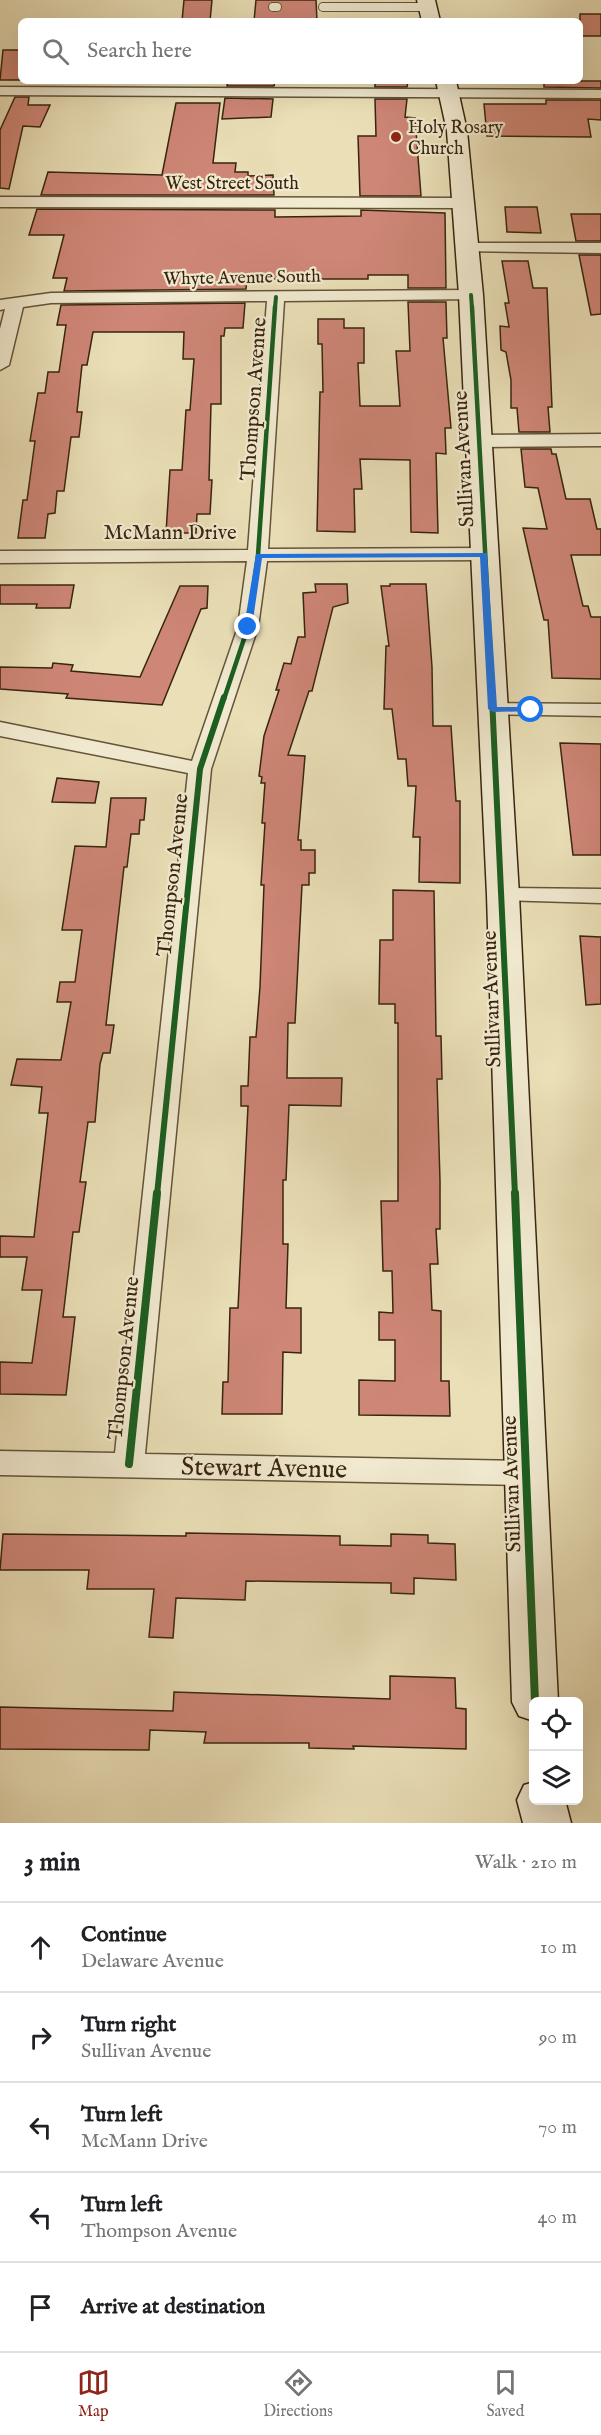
<!DOCTYPE html>
<meta charset="utf-8">
<style>
:root{--surface:#fff;--page:#f2f2f2;--text:#202124;--muted:#757577;--line:#e0e0e0;--accent:#8f2418}
body{margin:0;font-family:"IM FELL English",serif;background:var(--page);color:var(--text)}
.controls{position:absolute;right:18px;bottom:18px;display:grid;overflow:hidden;border-radius:9px;box-shadow:0 6px 24px #0002}
.controls button{width:54px;height:54px;display:grid;place-items:center;padding:0;border:0;border-bottom:2px solid var(--line);background:var(--surface);color:var(--text);font:30px sans-serif}
.stop{position:absolute;width:18px;height:18px;margin:-14px;border:4px solid #1a73e8;border-radius:50%;background:#fff}
.stop.end{background:#1a73e8;border-color:#fff;box-shadow:0 2px 6px #0008}
.list{margin:0;padding:0;list-style:none}
h2{display:flex;justify-content:space-between;align-items:center;height:78px;margin:0;padding:0 24px;font-size:26px}
h2 small{font-size:20px;font-weight:400;color:var(--muted)}
.list li{display:grid;grid-template-columns:39px 1fr auto;gap:18px;align-items:center;box-sizing:border-box;height:90px;padding:0 24px;border-top:2px solid var(--line)}
.list b{display:block;font-size:22px;white-space:nowrap}
.list p{margin:0;font-size:20px;white-space:nowrap;color:var(--muted)}
.list em{font-size:20px;font-style:normal;color:var(--muted)}
.icon{flex:none;width:33px;height:33px;fill:none;stroke:currentColor;stroke-width:2;stroke-linecap:round;stroke-linejoin:round}
.map{position:relative;flex:none;width:601px;height:1823px;overflow:hidden}
.search{position:absolute;background:var(--surface);box-shadow:0 6px 24px #0002;left:18px;right:18px;top:18px;height:66px;display:flex;align-items:center;gap:15px;box-sizing:border-box;padding:0 21px;border-radius:9px;color:var(--muted);font-size:22px}
.sheet{height:528px;background:var(--surface)}
nav{display:flex;justify-content:space-around;align-items:center;box-sizing:border-box;height:84px;border-top:2px solid var(--line);background:var(--surface);font-size:16px;color:var(--muted)}
nav a{display:grid;justify-items:center;gap:3px}
nav .on{color:var(--accent)}
.map>svg:first-child{display:block}
.building{fill:#ce8676;stroke:#38250f;stroke-width:1.5}
.lines{fill:none;stroke-linecap:round;stroke-linejoin:round}
.lane-casing{stroke:#645439;stroke-width:10}
.street-casing{stroke:#645439;stroke-width:3}
.secondary-casing{stroke:#38250f;stroke-width:3}
.lane{stroke:#f1ead0;stroke-width:8}
.street{fill:#f1ead0;fill-rule:evenodd}
.secondary{fill:#f1ead0;fill-rule:evenodd}
.cycleway-far3-casing{stroke:#f1ead0;stroke-width:6}
.cycleway-far2-casing{stroke:#f1ead0;stroke-width:8}
.cycleway-far1-casing{stroke:#f1ead0;stroke-width:10}
.cycleway-casing{stroke:#f1ead0;stroke-width:11}
.cycleway-far3{stroke:#1b5e20;stroke-width:4}
.cycleway-far2{stroke:#1b5e20;stroke-width:4.5}
.cycleway-far1{stroke:#1b5e20;stroke-width:6}
.cycleway{stroke:#1b5e20;stroke-width:8}
.route{fill:#1a73e8}
.poi-dot{fill:#8f2418;stroke:#f1ead0;stroke-width:2}
.labels{text-anchor:middle;stroke-width:4.5;stroke-linejoin:round;paint-order:stroke}
.far-poi-label{font-size:18px;fill:#38250f;stroke:#f1ead0;text-anchor:start}
.far-street-label{font-size:18px;fill:#38250f;stroke:#f1ead0}
.street-label{font-size:21px;fill:#38250f;stroke:#f1ead0}
.near-street-label{font-size:26px;fill:#38250f;stroke:#f1ead0}
</style>
<div class="map">
<svg width="601" height="1823" viewBox="0 0 601 1823">
<rect width="100%" height="100%" fill="#eadfb7"/>
<filter id="stains"><feTurbulence type="fractalNoise" baseFrequency=".00333" numOctaves="4"/><feColorMatrix values="0 0 0 0 .2 0 0 0 0 .09 0 0 0 0 .02 0 0 0 .5 -.17"/></filter>
<radialGradient id="worn" r=".72"><stop offset=".6" stop-color="#630" stop-opacity="0"/><stop offset="1" stop-color="#630" stop-opacity=".3"/></radialGradient>
<!-- building -->
<path class="building" d="M184 0H212L210 21H182Z
M256 0H316L317 21H254Z
M580 14H601V36H580Z
M3 50H21V80H0Z
M228 81H275L274 86H227Z
M375 81H408L407 87H375Z
M544 81H601V88L544 87Z
M15 97H29L28 105H50L40 127 23 126 9 189 0 188V130Z
M225 98 273 99 271 117 222 119Z
M375 99H407L405 117 415 118 421 196H360L358 136H376Z
M546 100H601V120L588 119 591 137 487 136 484 104H546Z
M176 103H220L213 163H236L235 172H248V176L273 175 274 195H41L48 172 162 175Z
M505 207H537L541 233 507 232Z
M37 209 275 210V217L361 216V210L445 213 446 288H408V275H368V279H247L246 289 64 291 67 278H53L64 235H29Z
M571 214H601V241H576Z
M579 255H601V314L591 315Z
M502 261H528L533 288H547L552 407H548L550 432H519L517 408H511V380L506 352 501 350 500 326 509 327 505 303H509Z
M408 302H446L447 338H443L451 428H445L446 454 436 453 438 533 411 532 410 460 360 459 362 489H354L355 532 317 531 320 392H323L322 344H318V319H344V328H364V363H358L360 406H400L396 351H410Z
M245 303 243 328H225L224 336H221V404H211L209 480H212L210 514H197L196 533H166L170 470H182L186 410H190L194 359H183L184 332H93L87 365H82L77 412H82L79 437H71L64 491H57L55 513 48 514 45 538H18L23 500H27L35 441H30L38 393H45L48 372H59L66 325H57L61 305Z
M521 449H551L552 454H556L566 499H590L597 529H601V555H571L583 606H588L591 617H601V679L552 678 548 620H544L523 528 547 529 538 488 525 487Z
M315 584H347L348 603 333 607 312 691H309L288 755 305 756 298 840H301V850H315V873H309V885H302L295 1023H288L287 1078H342L341 1106 289 1105 286 1180H283V1244H288L286 1308H301V1353L283 1352 282 1414H222L223 1382H228L230 1308H238L248 1106H241V1086H248L250 1037H256L260 987 264 885H261L265 823H262L265 783H261L262 777 259 776 264 736 279 690H276L284 663 291 664 298 637H305L303 593 316 592Z
M390 584H426L432 667 433 726H451L456 801H460V883L419 882 420 837H413L416 786H408L406 759H398L392 709H384L386 646H389L381 586H390Z
M0 585H74L70 608H36L37 604H0Z
M180 586H208L207 608 201 609 162 705 66 698 68 694 0 689V667L52 668 53 663 73 665 71 671 140 677Z
M560 743 601 744V855H573Z
M57 778 99 782 95 803 52 802Z
M111 798H146L144 820H140L139 834H131L127 867H124L106 1025H114L110 1053H103L100 1064 95 1122H88L80 1182H86L79 1232H73L63 1317H75L66 1395 0 1394V1362L32 1363 42 1290H22L27 1257H0V1236L34 1237 48 1113H39L42 1087 11 1085 17 1059 61 1060 71 1002H57L60 982H75L82 930H62L75 846 106 847Z
M393 890 434 891 436 1036H441L442 1079H437L440 1181V1229H436L438 1264H430L432 1310 441 1311V1381H449L450 1416 359 1415V1380L395 1381V1340H379V1312L393 1313 392 1271H383L381 1201H398V1023H395V1004H379L380 940H393Z
M580 936 601 937V1004L586 1005Z
M186 1533 340 1536V1545L391 1546V1534L428 1535V1543L455 1544 456 1580 414 1578V1594L391 1593V1583L246 1581 245 1600 176 1598 173 1638 149 1637 154 1589H87L89 1570H0L3 1534 186 1536Z
M390 1676 455 1678 456 1708 466 1709V1749L353 1746 354 1749 309 1748V1743H204L206 1732 150 1730 149 1750 0 1749V1707L173 1711 174 1692 390 1699Z"/>
<g class="lines">
<defs>
<path id="lane" d="M273 7H277
M323 7H428"/>
<path id="street" d="M0 87 601 90V98L0 95Z
M0 197 463 198 471 203 463 208 0 207Z
M468 243H601V253L462 251 460 248Z
M471 290 477 291 479 295 477 299 284 301 268 549 484 548 491 550 494 554 491 558 484 560 267 561 258 627 211 769 145 1454 528 1461 539 1465 543 1473 539 1481 528 1485 0 1475V1451L115 1453 188 773 0 736V722L192 761 238 627 247 561 0 563V551L248 550 267 301 51 303 23 307 9 365 0 370V329L5 309 0 310V300L51 293Z
M601 434V446L479 447 470 441 479 435Z
M493 703 601 704V716L485 714 482 709 485 704Z
M503 888 601 889V903L495 900 491 895 495 890Z"/>
<path id="secondary" d="M417 0H435L440 21H422Z
M436 81H456L467 131 483 295 519 895 558 1702H534V1721L519 1716 512 1702 487 895 459 295 447 131Z
M534 1782V1800H565L571 1823H523L517 1800 524 1785Z"/>
</defs>
<!-- lane casing -->
<use href="#lane" class="lane-casing"/>
<!-- street casing -->
<use href="#street" class="street-casing"/>
<!-- secondary casing -->
<use href="#secondary" class="secondary-casing"/>
<!-- lane -->
<use href="#lane" class="lane"/>
<!-- street -->
<use href="#street" class="street"/>
<!-- secondary -->
<use href="#secondary" class="secondary"/>
<defs>
<path id="cycleway-far3" d="M471 295 472 308
M275 308 276 297"/>
<path id="cycleway-far2" d="M472 307 493 699
M224 699 248 627 258 555 275 307"/>
<path id="cycleway-far1" d="M492 697 515 1195
M157 1195 200 769 224 697"/>
<path id="cycleway" d="M515 1193 535 1702
M129 1464 157 1193"/>
</defs>
<!-- cycleway-far3 casing -->
<use href="#cycleway-far3" class="cycleway-far3-casing"/>
<!-- cycleway-far2 casing -->
<use href="#cycleway-far2" class="cycleway-far2-casing"/>
<!-- cycleway-far1 casing -->
<use href="#cycleway-far1" class="cycleway-far1-casing"/>
<!-- cycleway casing -->
<use href="#cycleway" class="cycleway-casing"/>
<!-- cycleway-far3 -->
<use href="#cycleway-far3" class="cycleway-far3"/>
<!-- cycleway-far2 -->
<use href="#cycleway-far2" class="cycleway-far2"/>
<!-- cycleway-far1 -->
<use href="#cycleway-far1" class="cycleway-far1"/>
<!-- cycleway -->
<use href="#cycleway" class="cycleway"/>
</g>
<!-- route -->
<path class="route" d="M487 553 497 707H531L534 708V711L493 712 488 709 480 557 262 558 252 627 248 630 244 627 256 554Z"/>
<!-- markers -->
<circle class="poi-dot" cx="396" cy="137" r="6"/>
<g class="labels">
<!-- far-poi labels -->
<g class="far-poi-label">
<text x="408" y="133">Holy Rosary<tspan x="408" dy="21">Church</tspan></text>
</g>
<!-- far-street labels -->
<g class="far-street-label">
<text x="232" y="189">West Street South</text>
<text transform="translate(242 277) rotate(-1)" y="6">Whyte Avenue South</text>
</g>
<!-- street labels -->
<g class="street-label">
<text transform="translate(253 399) rotate(-86)" y="7">Thompson Avenue</text>
<text transform="translate(463 459) rotate(-93)" y="7">Sullivan Avenue</text>
<text x="170" y="539">McMann Drive</text>
<text transform="translate(172 875) rotate(-84)" y="7">Thompson Avenue</text>
<text transform="translate(491 999) rotate(-92)" y="7">Sullivan Avenue</text>
<text transform="translate(123 1358) rotate(-84)" y="7">Thompson Avenue</text>
<text transform="translate(511 1484) rotate(-92)" y="7">Sullivan Avenue</text>
</g>
<!-- near-street labels -->
<g class="near-street-label">
<text transform="translate(264 1467) rotate(1)" y="9">Stewart Avenue</text>
</g>
</g>
<rect width="100%" height="100%" filter="url(#stains)"/>
<rect width="100%" height="100%" fill="url(#worn)"/>
</svg>
<div class="controls">
<button><svg class="icon" aria-label="locate" viewBox="0 0 24 24"><circle cx="12" cy="12" r="6"/><path d="M12 2v4M12 18v4M2 12h4M18 12h4"/></svg></button>
<button><svg class="icon" aria-label="layers" viewBox="0 0 24 24"><path d="M12 4l9 5-9 5-9-5zM3 14l9 5 9-5"/></svg></button>
</div>
<div class="stop" style="left:531px;top:710px"></div>
<div class="stop end" style="left:248px;top:627px"></div>
<div class="search"><svg class="icon" aria-label="search" viewBox="0 0 24 24"><circle cx="10" cy="10" r="6"/><path d="M15 15l6 6"/></svg>Search here</div>
</div>
<section class="sheet">
<h2>3 min<small>Walk · 210 m</small></h2>
<ul class="list">
<li><svg class="icon" aria-label="ahead" viewBox="0 0 24 24"><path d="M12 20V5M6 11l6-6 6 6"/></svg><div><b>Continue</b><p>Delaware Avenue</p></div><em>10 m</em></li>
<li><svg class="icon" aria-label="right" viewBox="0 0 24 24"><path d="M7 20v-9h11M14 6l5 5-5 5"/></svg><div><b>Turn right</b><p>Sullivan Avenue</p></div><em>90 m</em></li>
<li><svg class="icon" aria-label="left" viewBox="0 0 24 24"><path d="M17 20v-9H6M10 6l-5 5 5 5"/></svg><div><b>Turn left</b><p>McMann Drive</p></div><em>70 m</em></li>
<li><svg class="icon" aria-label="left" viewBox="0 0 24 24"><path d="M17 20v-9H6M10 6l-5 5 5 5"/></svg><div><b>Turn left</b><p>Thompson Avenue</p></div><em>40 m</em></li>
<li><svg class="icon" aria-label="arrive" viewBox="0 0 24 24"><path d="M6 21V4h12l-3 4 3 4H6"/></svg><div><b>Arrive at destination</b></div></li>
</ul>
</section>
<nav>
<a class="on"><svg class="icon" aria-label="map" viewBox="0 0 24 24"><path d="M3 6l6-2 6 2 6-2v14l-6 2-6-2-6 2zM9 4v14M15 6v14"/></svg>Map</a>
<a><svg class="icon" aria-label="directions" viewBox="0 0 24 24"><path d="M12 3l9 9-9 9-9-9zM9 14v-3h6M13 9l2 2-2 2"/></svg>Directions</a>
<a><svg class="icon" aria-label="saved" viewBox="0 0 24 24"><path d="M7 4h10v16l-5-4-5 4z"/></svg>Saved</a>
</nav>
